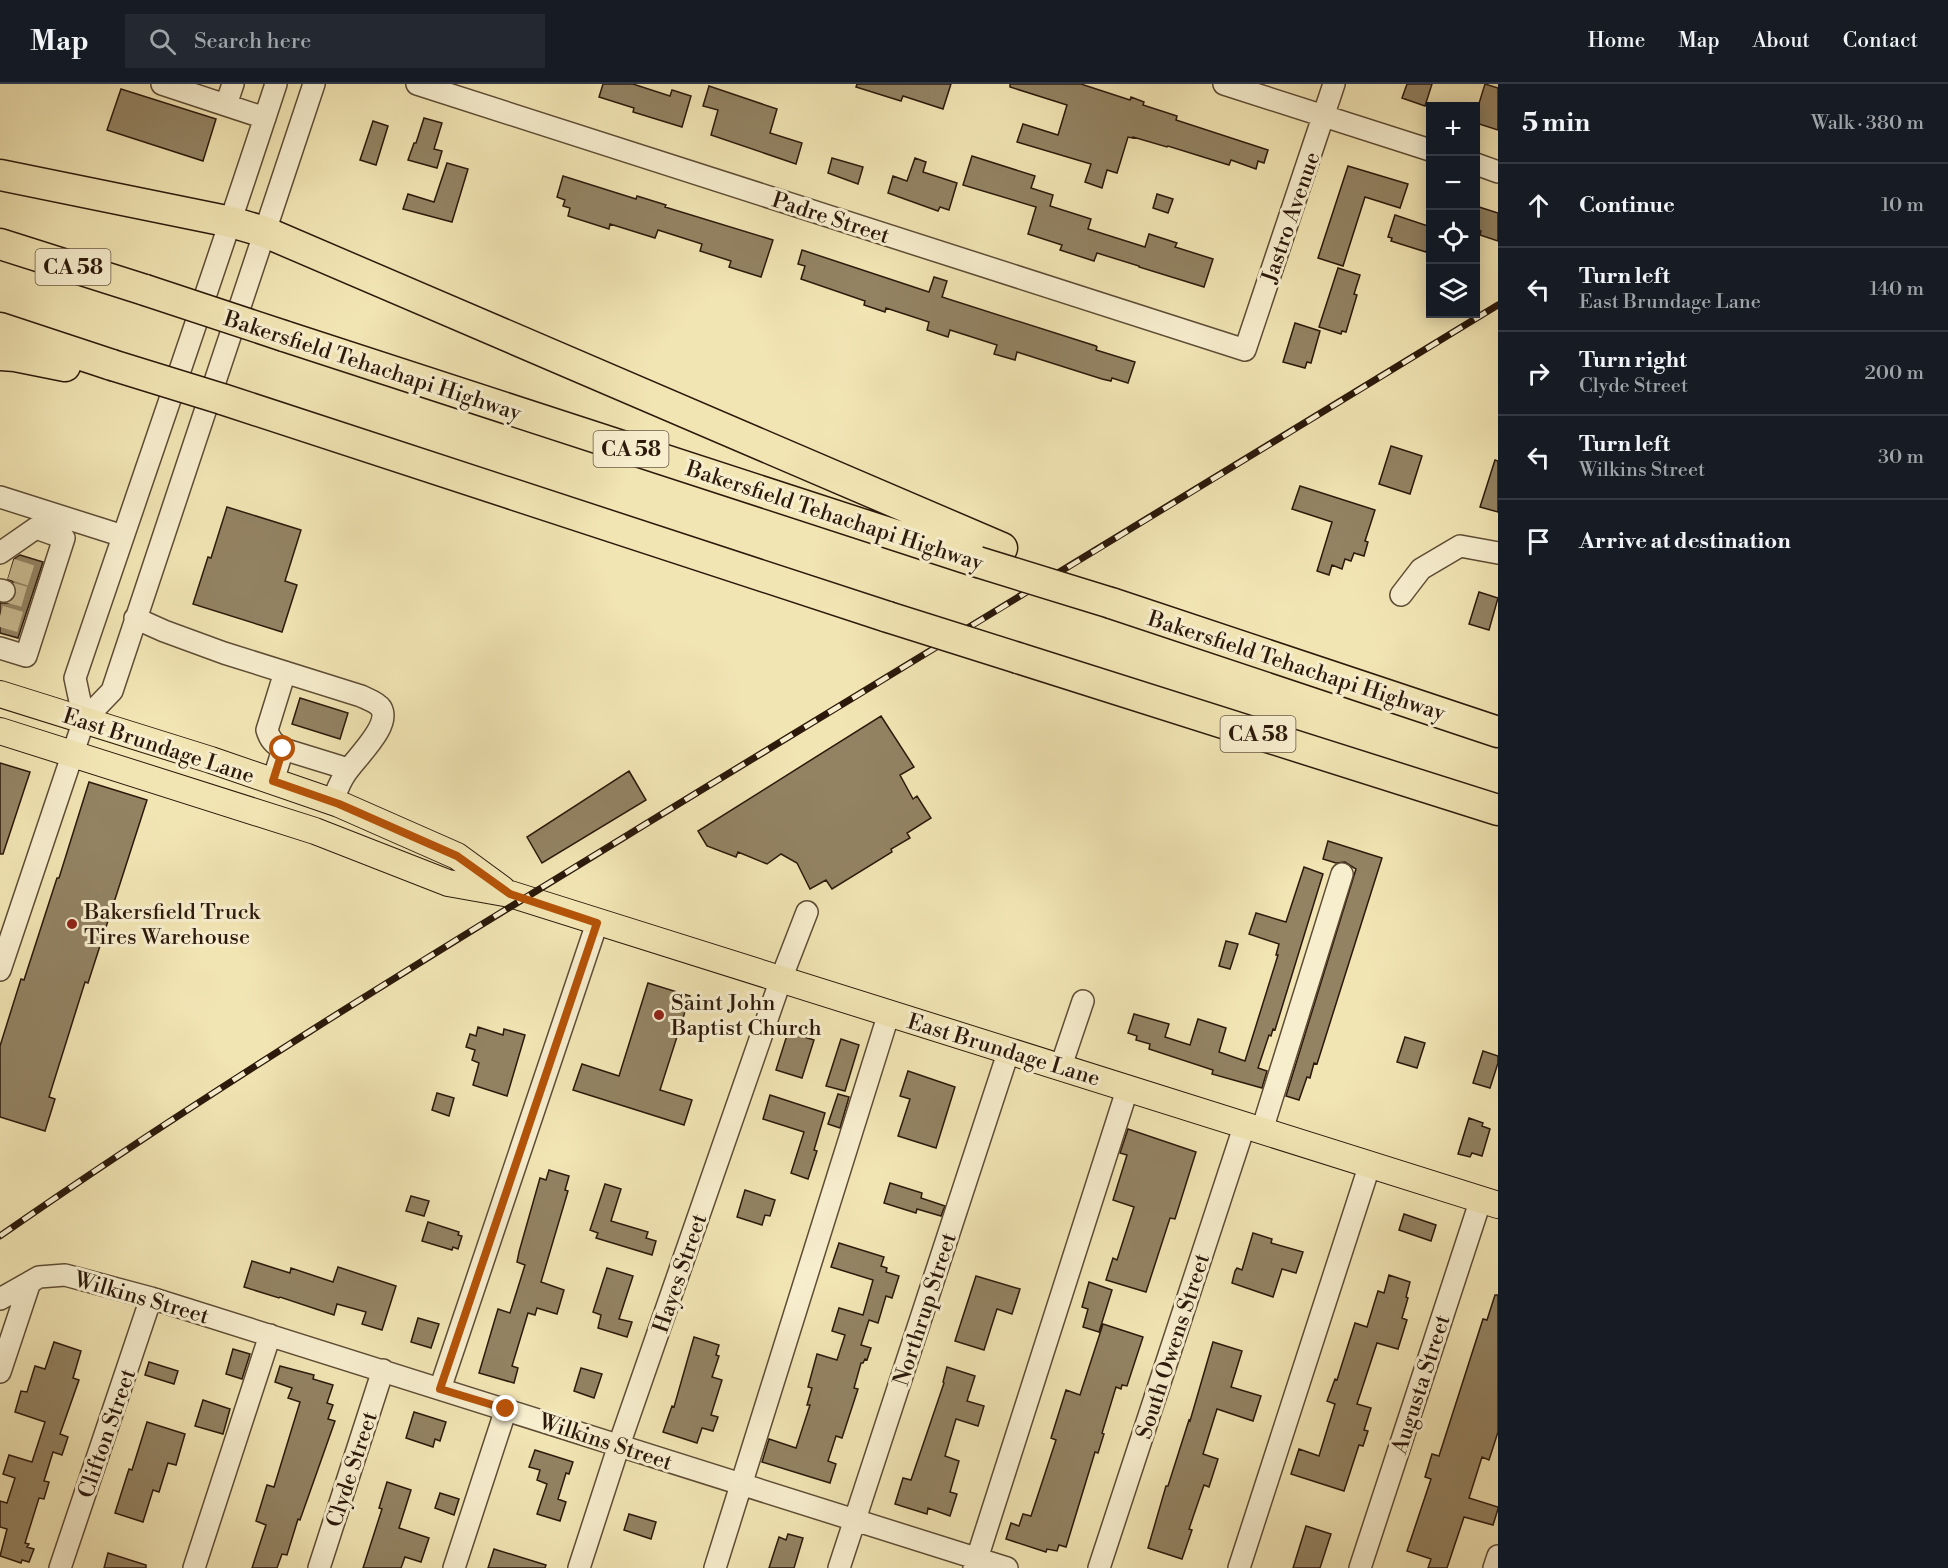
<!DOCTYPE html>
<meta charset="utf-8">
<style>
:root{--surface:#171b24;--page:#242831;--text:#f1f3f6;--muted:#9ea1a6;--line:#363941}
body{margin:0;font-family:"Libre Bodoni",serif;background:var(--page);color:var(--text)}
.controls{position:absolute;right:18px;top:18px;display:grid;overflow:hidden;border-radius:0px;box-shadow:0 3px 15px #0003}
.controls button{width:54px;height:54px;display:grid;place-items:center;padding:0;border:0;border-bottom:2px solid var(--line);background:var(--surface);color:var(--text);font:30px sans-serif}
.stop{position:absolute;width:18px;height:18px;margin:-14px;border:4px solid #b45309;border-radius:50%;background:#fff}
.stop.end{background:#b45309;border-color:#fff;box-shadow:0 2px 6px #0008}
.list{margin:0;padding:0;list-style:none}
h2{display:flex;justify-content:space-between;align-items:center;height:78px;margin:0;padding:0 24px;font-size:26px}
h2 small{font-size:20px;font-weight:400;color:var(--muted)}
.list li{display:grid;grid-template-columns:39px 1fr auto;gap:18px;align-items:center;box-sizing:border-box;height:84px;padding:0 24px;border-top:2px solid var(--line)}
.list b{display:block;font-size:22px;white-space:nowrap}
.list p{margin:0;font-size:20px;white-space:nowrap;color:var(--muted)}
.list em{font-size:20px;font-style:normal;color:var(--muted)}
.icon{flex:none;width:33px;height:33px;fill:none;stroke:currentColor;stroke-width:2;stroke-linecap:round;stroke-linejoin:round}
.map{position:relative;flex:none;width:1498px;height:1484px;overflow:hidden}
header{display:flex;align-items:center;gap:36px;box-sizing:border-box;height:84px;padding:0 30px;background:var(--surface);border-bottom:2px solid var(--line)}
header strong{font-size:28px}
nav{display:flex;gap:33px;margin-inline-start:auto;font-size:21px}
.search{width:420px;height:54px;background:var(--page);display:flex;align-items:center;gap:15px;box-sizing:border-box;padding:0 21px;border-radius:0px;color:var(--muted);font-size:22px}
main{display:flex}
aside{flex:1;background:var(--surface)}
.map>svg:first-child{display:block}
.building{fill:#938363;stroke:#2c190b;stroke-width:1.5}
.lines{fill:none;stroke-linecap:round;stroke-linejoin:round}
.minor-tunnel{stroke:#cabc92;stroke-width:21;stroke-dasharray:21 10;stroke-linecap:butt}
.minor-casing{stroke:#5e4c35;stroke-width:24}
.major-casing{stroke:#2c190b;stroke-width:28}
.highway-casing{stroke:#2c190b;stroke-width:33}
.minor{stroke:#f7eece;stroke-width:21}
.major{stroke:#f2e5b4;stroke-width:26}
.highway{stroke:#f2e5b4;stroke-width:30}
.rail-casing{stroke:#2c190b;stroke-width:7}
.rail{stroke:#f7eece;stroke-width:4.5;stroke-dasharray:14;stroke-linecap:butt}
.highway-bridge-casing{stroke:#2c190b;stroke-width:33;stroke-linecap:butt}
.highway-bridge{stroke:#f2e5b4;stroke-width:30}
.route{stroke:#b45309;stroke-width:8}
.poi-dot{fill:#8f2418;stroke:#f7eece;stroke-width:2}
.labels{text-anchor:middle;stroke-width:6;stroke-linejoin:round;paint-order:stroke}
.shield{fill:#f7eece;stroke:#695946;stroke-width:1.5}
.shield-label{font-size:21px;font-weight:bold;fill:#2c190b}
.street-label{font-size:22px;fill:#2c190b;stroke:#f7eece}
.poi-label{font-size:22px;fill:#2c190b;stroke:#f7eece;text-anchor:start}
</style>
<header>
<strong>Map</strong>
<div class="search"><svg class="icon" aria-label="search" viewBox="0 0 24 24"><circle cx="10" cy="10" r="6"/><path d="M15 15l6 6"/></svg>Search here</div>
<nav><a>Home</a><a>Map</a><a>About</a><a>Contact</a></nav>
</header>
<main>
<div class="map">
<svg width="1498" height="1484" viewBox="0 0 1498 1484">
<rect width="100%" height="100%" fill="#f2e5b4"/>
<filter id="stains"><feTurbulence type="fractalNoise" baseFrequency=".00333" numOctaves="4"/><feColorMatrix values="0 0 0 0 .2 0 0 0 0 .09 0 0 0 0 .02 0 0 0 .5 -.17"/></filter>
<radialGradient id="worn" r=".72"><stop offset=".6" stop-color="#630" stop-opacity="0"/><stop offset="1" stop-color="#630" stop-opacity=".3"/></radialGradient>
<!-- building -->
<path class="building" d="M603 0H633L670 12 672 6 691 12 682 43 633 28 634 24 599 13Z
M857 0H951L943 25 903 12 901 17 856 3Z
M1010 0H1081L1130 16 1131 13 1144 18 1143 21 1177 32 1176 36 1268 66 1264 79 1258 77 1256 85 1231 76 1229 81 1168 62 1167 63 1133 53V54L1128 53 1117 89 1107 86 1102 104 1085 98 1091 80 1017 58 1023 40 1058 51 1067 21 1010 3Z
M1407 0H1432L1425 22 1402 14Z
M1485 0 1498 4V46L1476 39V29Z
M709 2 777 25 770 49 802 59 796 80 711 51 718 26 703 22Z
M121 5 216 35 203 77 107 46Z
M424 34 442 39 434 65 442 67 437 84 408 76 414 59H416Z
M373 37 388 42 376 81 360 76Z
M972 72 1035 92 1031 104 1053 111 1050 122 1091 135 1088 145 1145 163 1149 150 1177 159 1175 163 1213 175 1204 203 1139 183V182L1097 169 1094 177 1060 166 1062 161 1028 150 1036 123 963 101Z
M832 74 863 83 858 100 828 89Z
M915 74 926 78 923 88 957 99 949 126 940 123 938 127 888 109 893 92 907 97Z
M447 79 468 85 452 138 403 125 408 110 434 118Z
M1348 82 1408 100 1400 124 1365 113 1343 182 1318 174Z
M563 92 636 115 637 112 666 121 665 123 773 156 761 193 729 183 731 177 700 167 702 160 658 146 655 154 610 140 609 145 568 132 570 124 563 122 565 116 557 113Z
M1157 110 1173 115 1168 129 1153 124Z
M1476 122 1498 129V157L1480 151 1481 147 1476 145Z
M1395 131 1431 143V166L1427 165 1426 168 1391 157 1392 154 1388 153Z
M802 166 929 208 934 193 947 197 942 213 1096 262 1097 263 1096 266 1135 278 1128 299 1112 294 1111 297 1102 295 1017 268 1015 276 994 270 997 261 950 246 948 253 927 246 929 238 886 224 885 228 864 221 865 217 801 195 805 182 798 180Z
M1338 184 1360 191 1354 210 1357 211 1346 248 1342 247 1341 250 1319 243Z
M1295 239 1320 247 1311 279 1307 278 1305 284 1283 278Z
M1391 362 1422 372 1410 410 1379 400Z
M1495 376 1498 377V428L1480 423Z
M1300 402 1375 426 1365 457 1368 458 1364 472 1354 469 1351 477 1345 475 1342 485 1332 481 1329 491 1317 487 1332 438 1292 425Z
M227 423 301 446 285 497 297 501 282 548 193 520 208 473 211 474Z
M20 471 43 478 18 554 0 549V519H8L13 516 16 511V503L12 497 8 495 14 475Z
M1479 508 1498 514 1489 546 1469 540Z
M300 614 348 629 340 655 292 640Z
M881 632 914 683 900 691 913 715 917 712 931 734 907 749 910 754 891 765 892 768 832 805 826 796 810 805 797 779 781 770 767 780 738 768 736 773 707 762 698 747Z
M0 679 30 688 3 770H0Z
M629 687 646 716 542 779 527 753Z
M89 698 147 716 88 899 85 898 49 1013 55 1015 45 1047 0 1033V962L21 895 24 896 57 794H59Z
M1328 757 1382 774 1317 980 1314 979 1310 994 1307 993 1299 1016 1286 1012 1356 785 1345 778 1336 779 1323 775Z
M1304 783 1323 790 1275 946 1273 945 1271 952 1269 951 1258 984 1267 987 1262 1004 1212 990 1213 986 1149 965 1150 960 1136 956 1137 952 1128 949 1134 930 1169 940 1165 953 1190 961 1198 935 1226 944 1219 968 1245 977 1278 871H1276L1279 860 1249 850 1256 829 1286 838Z
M1226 857 1238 860 1230 885 1219 882Z
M648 899 690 912 660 1006 692 1016 684 1041 573 1006 582 980 619 992Z
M478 943 503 951 504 945 525 951 507 1012 473 1001 479 979 472 976 475 966 466 963 470 950 476 952Z
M788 948 814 956 802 994 776 986Z
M1405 953 1425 959 1417 984 1397 978Z
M841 955 859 961 845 1007 826 1002Z
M1483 967 1498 972V979L1490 1004 1473 999Z
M908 987 955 1003 936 1064 898 1052 910 1015 900 1012Z
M437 1009 454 1014 449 1032 432 1026Z
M838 1010 849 1013 840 1044 828 1040Z
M770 1011 825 1029 814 1066 817 1067 808 1095 791 1089 804 1048 763 1035Z
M1469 1034 1483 1039 1482 1042 1490 1045 1482 1072 1472 1069 1470 1073 1458 1070Z
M1128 1045 1196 1068 1175 1135 1170 1134 1146 1208 1106 1196 1113 1174 1117 1176 1134 1123 1113 1116 1127 1071 1120 1069Z
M549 1086 569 1092 565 1106 568 1107 541 1198 564 1206 557 1230 537 1224 535 1231 528 1229 512 1282 518 1284 514 1299 479 1289 498 1225 510 1229 525 1181 517 1178 519 1168 540 1094 546 1096Z
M890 1099 922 1109 921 1114 945 1122 941 1132 917 1125 916 1129 884 1119Z
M605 1100 621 1105 611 1137 648 1148 646 1154 656 1157 652 1171 596 1154 598 1149 590 1146Z
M745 1106 775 1116 770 1132 765 1131 762 1141 737 1133Z
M411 1112 429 1117 424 1132 406 1127Z
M1404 1130 1436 1141 1431 1157 1399 1146Z
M428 1138 459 1148 458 1151 462 1152 458 1165 453 1163 452 1166 422 1157Z
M1253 1149 1272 1155 1271 1159 1303 1168 1296 1189 1282 1185 1273 1213 1232 1199 1235 1187 1237 1184 1242 1186Z
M839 1159 884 1173 881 1182 887 1184 886 1188 899 1192 892 1214 886 1212 878 1239 869 1236 861 1261 871 1264 867 1276 865 1275 863 1279H861L854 1304 858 1305 842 1354 836 1352 828 1377 836 1380 830 1399 762 1378 769 1355 796 1364 810 1321H807L812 1304 808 1303 817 1270 837 1276 845 1251 832 1247 839 1224 863 1231 873 1196 831 1183Z
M252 1177 290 1189 291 1184 333 1198 338 1183 396 1202 382 1246 362 1240 366 1228 337 1220 334 1231 280 1213 279 1214 244 1203Z
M607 1184 633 1192 619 1235 632 1238 627 1253 598 1244 601 1231 593 1228Z
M1389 1191 1410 1198 1406 1213 1408 1214 1402 1234 1407 1236 1398 1265 1377 1259 1357 1320 1371 1324 1364 1346 1368 1347 1363 1362 1359 1361 1344 1407 1291 1390 1299 1365 1319 1372 1335 1320 1327 1317 1335 1295 1337 1296 1355 1239 1367 1243 1378 1207 1384 1209Z
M976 1192 1020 1205 1012 1230 997 1225 984 1266 955 1257Z
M1089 1198 1112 1206 1099 1248 1083 1243 1088 1225 1082 1223Z
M1495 1211H1498V1348L1489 1376 1482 1373 1469 1414 1498 1423V1425L1493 1441 1464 1433 1447 1484H1428L1431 1475 1407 1467 1431 1395 1425 1393 1432 1370 1439 1372 1483 1235 1487 1236Z
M418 1234 439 1240 431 1264 411 1258Z
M1103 1240 1143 1253 1127 1302 1122 1301 1121 1305 1116 1303 1102 1349 1104 1350 1098 1369 1095 1368 1066 1463 1059 1461 1057 1467 1047 1465 1046 1468 1006 1455 1011 1439 1019 1442 1023 1430 1031 1432 1056 1356 1051 1354 1066 1306 1080 1311Z
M694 1253 719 1261 716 1271 719 1272 712 1293 722 1296 711 1331 718 1333 713 1347 702 1344 697 1359 663 1348 672 1322 674 1323Z
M54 1258 81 1267 73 1294 79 1296 60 1350 68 1353 62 1371 53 1368 44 1397 49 1398 44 1415 39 1414 25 1459 29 1460 27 1463 34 1465 29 1478 22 1476 21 1479 0 1472 7 1445 0 1443V1417L7 1419 15 1394 3 1390 9 1371 32 1378 45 1338 15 1328 21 1307 27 1308 35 1282 45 1285Z
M1213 1258 1242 1267 1231 1303 1261 1312 1253 1337 1217 1325 1203 1370 1218 1375 1209 1403 1204 1401 1189 1445 1192 1446 1182 1475 1148 1464 1166 1402H1168L1189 1336 1190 1337Z
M233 1265 250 1270 242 1295 226 1290Z
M149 1278 178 1287 174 1300 145 1291Z
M280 1282 314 1291 313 1295 333 1301 327 1319 333 1321 328 1335 335 1337 300 1436 298 1435 287 1471 282 1470 277 1484H252L266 1441 256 1437 267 1401 274 1403 300 1318 288 1314 292 1304 275 1298Z
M947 1283 975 1292 967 1317 984 1322 978 1342 956 1335 945 1372 959 1377 950 1408 957 1410 950 1432 928 1424 927 1430 895 1420 903 1394 911 1396 944 1299 943 1298Z
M581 1284 602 1290 594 1314 574 1307Z
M203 1316 230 1325 223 1350 195 1342Z
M414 1328 446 1338 440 1357 435 1355 433 1363 406 1354Z
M147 1338 185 1350 176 1381 168 1379 159 1408 153 1406 143 1438 115 1429 129 1385 132 1386Z
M535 1366 573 1378 569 1390 566 1389 558 1415 566 1418 560 1437 537 1430 547 1400 537 1396 540 1386 529 1383Z
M387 1398 411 1406 399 1444 429 1454 421 1478 405 1473 401 1484H363L382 1425 379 1424Z
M440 1409 459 1415 454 1431 435 1424Z
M629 1430 656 1438 651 1455 624 1446Z
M1306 1442 1331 1450 1320 1484H1293Z
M788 1450 803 1454 794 1484H769L779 1453 786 1456Z
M494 1465 546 1481 545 1484H488Z
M108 1469 146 1481V1484H104Z"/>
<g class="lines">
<!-- minor-tunnel -->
<path class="minor-tunnel" d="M11 485 39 494
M4 507 32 515
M0 532 24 539"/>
<defs>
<path id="minor" d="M162 0 265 34
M417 0 1245 266 1334 0
M1224 0 1430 66
M226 21 233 0
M1476 80 1498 88
M0 413 123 452
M0 469 36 444 64 454 26 572 0 564
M0 506 4 507
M1401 511 1421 485 1460 462 1498 469
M135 534 164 547 224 569 361 612C367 615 377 618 381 624 392 643 353 676 344 692 339 700 336 709 332 718
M84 636 75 594C142 396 211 199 276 0
M283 665C274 660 270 656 267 646L285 588
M273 697 283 665 348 685
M0 886 84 636 112 607 314 0
M1061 982 1083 917
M1262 1046 1342 790
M0 1215 39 1193 65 1191 151 1214 1007 1484
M0 1288 30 1198
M440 1305 597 839
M60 1484 151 1214
M194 1484 270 1251
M319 1484 383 1286
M454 1484 506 1325
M579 1484 619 1361 781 895 807 828
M715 1484 889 929
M839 1484 1009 966
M974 1484 1128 1003
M1099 1484 1245 1040
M1239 1484 1370 1080
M1360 1484 1481 1115
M1494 1484 1498 1472"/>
<path id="major" d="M0 610 211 676 339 720 457 772 502 805
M0 647 315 747 448 799 510 810 1498 1121"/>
<path id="highway" d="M0 91 231 138 265 148 1002 464
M0 160 145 206
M0 244 112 281
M284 252 978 478
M0 271 15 272 65 282
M222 315 888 533
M1111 519 1498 648
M1018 574 1498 726"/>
</defs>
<!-- minor casing -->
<use href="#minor" class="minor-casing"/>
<!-- major casing -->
<use href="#major" class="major-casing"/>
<!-- highway casing -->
<use href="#highway" class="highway-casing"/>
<!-- minor -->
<use href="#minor" class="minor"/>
<!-- major -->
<use href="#major" class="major"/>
<!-- highway -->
<use href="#highway" class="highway"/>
<defs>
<path id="rail" d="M0 1152C228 993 466 850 703 705 968 544 1233 383 1498 221"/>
</defs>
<!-- rail casing -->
<use href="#rail" class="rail-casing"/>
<!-- rail -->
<use href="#rail" class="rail"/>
<defs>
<path id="highway-bridge" d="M145 206 284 252
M112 281 222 315
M978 478 1111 519
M888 533 1018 574"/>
</defs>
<!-- highway-bridge casing -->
<use href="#highway-bridge" class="highway-bridge-casing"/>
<!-- highway-bridge -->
<use href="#highway-bridge" class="highway-bridge"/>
</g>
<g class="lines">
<!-- route -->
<path class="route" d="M283 665 273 697 339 720 457 772 510 810 597 839 440 1305 506 1325"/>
</g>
<!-- markers -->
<g class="poi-dot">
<circle cx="72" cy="840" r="6"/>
<circle cx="659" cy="931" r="6"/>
</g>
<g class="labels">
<!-- shield labels -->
<g class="shield">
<rect x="35.5" y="165" width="75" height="36" rx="4.5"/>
<rect x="593.5" y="347" width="75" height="36" rx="4.5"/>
<rect x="1220.5" y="632" width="75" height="36" rx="4.5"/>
</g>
<g class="shield-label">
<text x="73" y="190">CA 58</text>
<text x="631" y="372">CA 58</text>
<text x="1258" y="657">CA 58</text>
</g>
<!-- street labels -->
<g class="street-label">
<text transform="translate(831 133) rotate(18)" y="8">Padre Street</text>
<text transform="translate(1290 133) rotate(-71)" y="8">Jastro Avenue</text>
<text transform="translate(373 281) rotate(18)" y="8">Bakersfield Tehachapi Highway</text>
<text transform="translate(835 431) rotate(18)" y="8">Bakersfield Tehachapi Highway</text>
<text transform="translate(1297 581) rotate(18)" y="8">Bakersfield Tehachapi Highway</text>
<text transform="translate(159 661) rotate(18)" y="8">East Brundage Lane</text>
<text transform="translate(1004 965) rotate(17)" y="8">East Brundage Lane</text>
<text transform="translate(679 1189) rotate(-71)" y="8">Hayes Street</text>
<text transform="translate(142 1213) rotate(16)" y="8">Wilkins Street</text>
<text transform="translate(924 1225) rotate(-72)" y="8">Northrup Street</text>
<text transform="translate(1172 1262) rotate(-72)" y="8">South Owens Street</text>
<text transform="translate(1420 1300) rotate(-72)" y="8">Augusta Street</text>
<text transform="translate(106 1349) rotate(-71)" y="8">Clifton Street</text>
<text transform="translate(606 1357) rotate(18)" y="8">Wilkins Street</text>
<text transform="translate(351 1385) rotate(-72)" y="8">Clyde Street</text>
</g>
<!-- poi labels -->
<g class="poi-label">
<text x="84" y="835">Bakersfield Truck<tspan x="84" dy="25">Tires Warehouse</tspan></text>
<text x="671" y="926">Saint John<tspan x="671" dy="25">Baptist Church</tspan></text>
</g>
</g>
<rect width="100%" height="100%" filter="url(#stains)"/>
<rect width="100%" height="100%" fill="url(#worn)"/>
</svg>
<div class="controls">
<button>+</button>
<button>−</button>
<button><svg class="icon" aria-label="locate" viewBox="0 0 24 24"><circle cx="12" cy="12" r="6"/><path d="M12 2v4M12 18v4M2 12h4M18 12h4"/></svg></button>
<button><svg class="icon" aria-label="layers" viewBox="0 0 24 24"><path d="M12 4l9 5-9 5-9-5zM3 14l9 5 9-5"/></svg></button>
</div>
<div class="stop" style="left:283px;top:665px"></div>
<div class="stop end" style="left:506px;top:1325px"></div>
</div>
<aside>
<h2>5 min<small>Walk · 380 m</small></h2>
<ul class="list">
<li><svg class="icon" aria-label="ahead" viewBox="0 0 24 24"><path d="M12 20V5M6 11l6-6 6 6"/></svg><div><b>Continue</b></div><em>10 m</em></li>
<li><svg class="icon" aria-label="left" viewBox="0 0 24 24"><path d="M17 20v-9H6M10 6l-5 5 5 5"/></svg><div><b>Turn left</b><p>East Brundage Lane</p></div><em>140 m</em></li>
<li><svg class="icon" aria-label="right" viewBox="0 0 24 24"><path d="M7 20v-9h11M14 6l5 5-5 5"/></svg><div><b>Turn right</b><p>Clyde Street</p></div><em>200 m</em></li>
<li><svg class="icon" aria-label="left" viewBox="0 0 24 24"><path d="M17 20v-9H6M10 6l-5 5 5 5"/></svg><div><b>Turn left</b><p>Wilkins Street</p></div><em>30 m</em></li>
<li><svg class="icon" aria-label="arrive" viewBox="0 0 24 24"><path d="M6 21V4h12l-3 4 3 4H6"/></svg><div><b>Arrive at destination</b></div></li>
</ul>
</aside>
</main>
